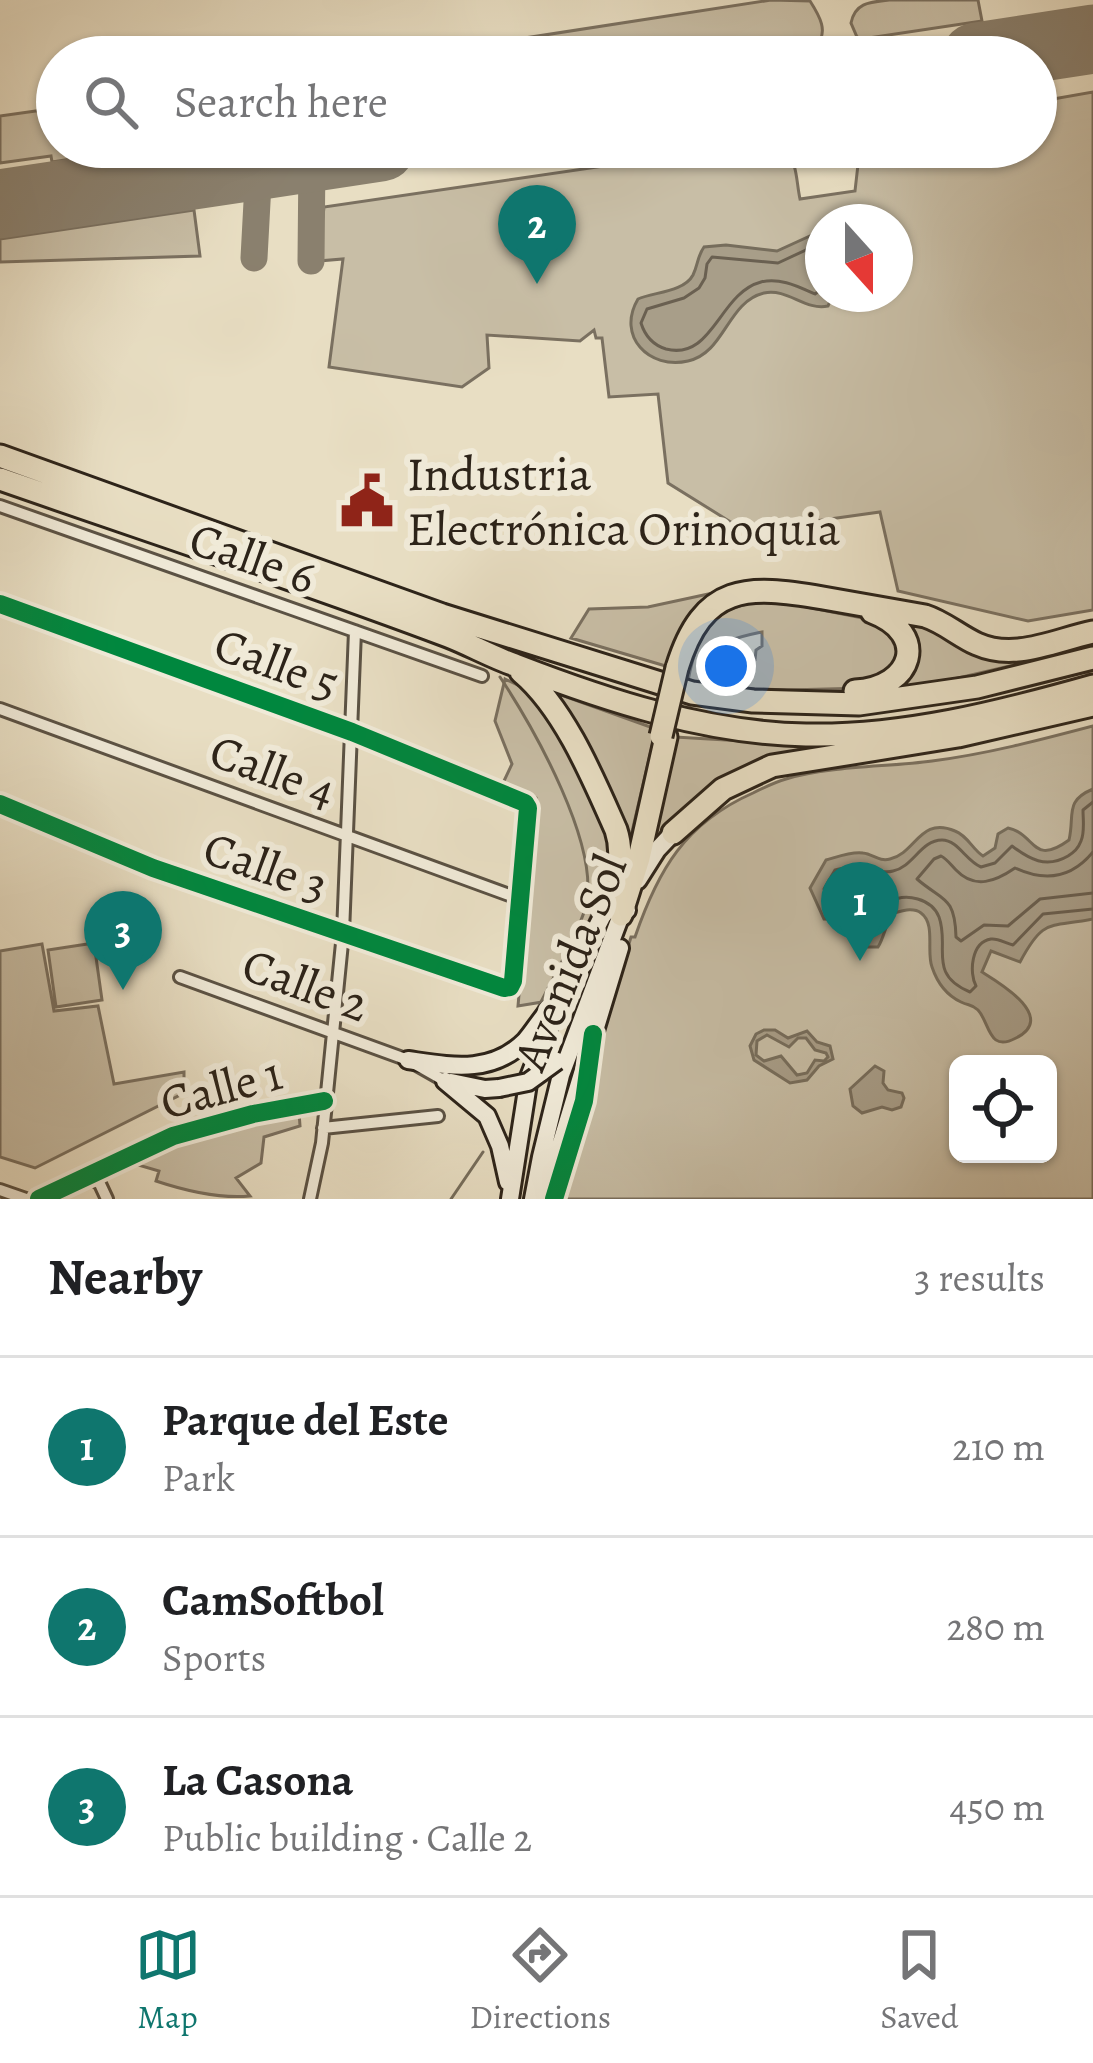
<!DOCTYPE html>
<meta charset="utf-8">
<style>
:root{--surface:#fff;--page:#f6f6f6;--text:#202124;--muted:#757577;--line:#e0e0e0;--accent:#0f766e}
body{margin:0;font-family:Alegreya,serif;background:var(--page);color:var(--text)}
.controls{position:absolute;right:36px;bottom:36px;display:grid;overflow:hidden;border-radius:18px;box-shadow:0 3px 9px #0004}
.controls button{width:108px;height:108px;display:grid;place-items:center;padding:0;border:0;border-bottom:3px solid var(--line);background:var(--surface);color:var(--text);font:60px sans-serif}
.compass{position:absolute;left:805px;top:204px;width:108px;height:108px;border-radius:50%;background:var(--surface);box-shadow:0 3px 9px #0004;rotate:159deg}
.you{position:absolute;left:726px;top:666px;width:42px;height:42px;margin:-30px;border:9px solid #fff;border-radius:50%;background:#1a73e8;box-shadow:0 0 0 18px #1a73e833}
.badge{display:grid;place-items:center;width:78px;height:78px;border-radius:50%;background:var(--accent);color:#fff;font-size:39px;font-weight:700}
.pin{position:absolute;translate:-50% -99px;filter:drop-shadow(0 3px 6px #0008)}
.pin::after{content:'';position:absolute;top:63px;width:42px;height:36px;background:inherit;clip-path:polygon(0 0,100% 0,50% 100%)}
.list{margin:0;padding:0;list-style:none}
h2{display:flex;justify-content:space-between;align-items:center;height:156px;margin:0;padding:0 48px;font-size:51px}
h2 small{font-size:39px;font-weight:400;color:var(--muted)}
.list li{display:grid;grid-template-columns:78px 1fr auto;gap:36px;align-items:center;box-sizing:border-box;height:180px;padding:0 48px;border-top:3px solid var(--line)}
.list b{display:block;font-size:45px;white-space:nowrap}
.list p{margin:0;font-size:39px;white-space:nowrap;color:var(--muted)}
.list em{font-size:39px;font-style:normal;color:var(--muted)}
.icon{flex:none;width:66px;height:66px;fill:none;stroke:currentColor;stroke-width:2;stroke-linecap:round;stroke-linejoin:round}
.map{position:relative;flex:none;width:1093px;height:1199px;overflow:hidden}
.search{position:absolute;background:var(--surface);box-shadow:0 3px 9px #0004;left:36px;right:36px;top:36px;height:132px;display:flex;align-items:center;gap:30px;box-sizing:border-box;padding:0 42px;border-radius:66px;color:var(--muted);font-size:45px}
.sheet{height:696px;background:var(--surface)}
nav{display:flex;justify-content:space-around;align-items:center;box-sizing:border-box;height:168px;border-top:3px solid var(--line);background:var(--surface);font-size:33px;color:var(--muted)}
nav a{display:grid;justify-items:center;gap:6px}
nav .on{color:var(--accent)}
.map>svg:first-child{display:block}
.green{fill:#c8bea6;stroke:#7a7060;stroke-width:3;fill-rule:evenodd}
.water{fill:#a89e89;stroke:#766d5c;stroke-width:3;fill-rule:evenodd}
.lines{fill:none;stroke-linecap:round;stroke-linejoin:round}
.shore{stroke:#6a6051;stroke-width:3}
.stream{stroke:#766d5c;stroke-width:3}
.taxiway{stroke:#8a806e;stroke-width:27}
.runway{stroke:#8a806e;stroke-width:69}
.minor-casing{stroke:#5b5244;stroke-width:16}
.secondary-casing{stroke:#2c2319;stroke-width:22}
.motorway-casing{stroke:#2c2319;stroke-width:27}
.minor{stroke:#f0ead8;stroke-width:10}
.secondary{stroke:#f0ead8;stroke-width:16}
.motorway{stroke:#e8dec3;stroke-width:21}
.secondary-bridge-casing{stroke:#2c2319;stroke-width:22;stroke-linecap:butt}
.motorway-bridge-casing{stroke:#2c2319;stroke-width:27;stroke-linecap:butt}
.secondary-bridge{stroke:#f0ead8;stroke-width:16}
.motorway-bridge{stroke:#e8dec3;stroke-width:21}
.cycleway-casing{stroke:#f0ead8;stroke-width:26}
.cycleway{stroke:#00873e;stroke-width:18}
.labels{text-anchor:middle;stroke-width:12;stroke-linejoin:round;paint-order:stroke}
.poi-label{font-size:48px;fill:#2c2319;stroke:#f0ead8;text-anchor:start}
.street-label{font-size:48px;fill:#2c2319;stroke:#f0ead8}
</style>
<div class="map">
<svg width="1093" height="1199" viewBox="0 0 1093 1199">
<rect width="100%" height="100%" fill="#e8dec3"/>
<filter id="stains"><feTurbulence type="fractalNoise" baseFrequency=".00167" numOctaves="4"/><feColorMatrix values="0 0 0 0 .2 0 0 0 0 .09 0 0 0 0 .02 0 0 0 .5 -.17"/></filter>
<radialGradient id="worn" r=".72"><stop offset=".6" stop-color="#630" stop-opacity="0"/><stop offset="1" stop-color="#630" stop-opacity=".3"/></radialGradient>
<!-- green -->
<path class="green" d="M771 0 810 1C819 15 830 33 815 46L745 57H402Z
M889 0H978L982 21 862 39 857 37 851 23C855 2 871 2 889 0Z
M1093 92V610L1028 621 898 591 880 512 745 531 668 483 658 394 609 397 602 338H596L594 330 580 341 487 335 489 368 462 387 329 367 343 259 318 261 324 207 734 147 785 149C798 164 796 181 800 199L855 191 860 147H1036V102ZM823 222H895V294H823Z
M57 108V147H150L52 162 51 156 0 163V116Z
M194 210 200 256 0 262V239Z
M713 593C692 616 673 636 669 667L571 638 589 609 648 607Z
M776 601 878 621 898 639 900 660 866 688 787 690 734 688 729 678 733 668 755 660 756 650 762 646V632C743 636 715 641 708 660H701L699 669 719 673V682L688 681C698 625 717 602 776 601Z
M893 616 1038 655 1039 659 954 679 894 689 905 678Z
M505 679 528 690 546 706 609 833 611 869 569 968 542 1002 518 1006 536 798 503 783 512 764 495 721Z
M550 691 656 729 627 853Z
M1093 726V1199H565L581 1147 576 1145 599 1045 631 937H635C658 870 685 823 753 793 763 788 775 782 786 779 828 766 888 767 932 761 987 754 1040 740 1093 726ZM958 1064H1048V1154H958Z
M675 737 828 746 782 757 732 781 643 864Z
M94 943 102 1000 56 1007 48 950Z
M42 944 54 1011 98 1006 114 1084 184 1072V1093L35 1168 0 1157V951Z
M299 1112 300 1126 264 1137 261 1163 236 1178 250 1196C218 1199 186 1191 156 1181L159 1171 128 1162 180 1139Z"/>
<!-- water -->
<path class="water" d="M823 230V294H833L828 306C805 311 788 288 764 293 727 302 725 353 688 361 649 370 616 336 638 299 654 292 684 292 693 275 698 265 697 257 704 247L726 245 777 251Z
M1093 789V919C1049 928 1044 917 1020 962L991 951 982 972C998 982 1058 1017 1016 1038 988 1053 990 1023 978 1010 972 1004 969 1006 961 1002 946 995 937 982 932 967 926 951 936 924 921 913 913 907 902 911 894 913 885 923 885 936 878 947H868L852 920 824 919 810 888 826 860C837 857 852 851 863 853 873 854 879 862 890 859 916 853 920 816 955 831 968 836 972 849 983 856L995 848 998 834 1008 828C1036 834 1032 867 1069 840 1075 815 1064 801 1093 789Z
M764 1030H775L788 1038 807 1031 817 1042 830 1046 833 1059 819 1066 807 1080 790 1083 754 1060 750 1046 756 1034ZM767 1035 789 1047 798 1038H806L815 1050 826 1053 828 1057 824 1061 815 1060 807 1073 797 1075 781 1056 764 1061 756 1055 757 1041Z
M875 1066 884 1071 883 1083 888 1090 902 1093 904 1098 901 1107 892 1110 882 1107 862 1113 853 1106 850 1089Z"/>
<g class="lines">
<!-- shore -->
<path class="shore" d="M823 242 778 263 712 257 707 264 705 278 699 288 684 298 647 309 641 323C645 336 653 345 666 349 713 361 719 293 761 282 780 277 799 287 815 294L823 288
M1093 802 1083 810C1083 820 1085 832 1081 841 1078 849 1074 852 1068 856 1046 869 1029 859 1012 846L995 863 981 867C966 861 958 840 942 840 921 840 913 867 893 871 882 874 874 868 864 866 855 864 845 868 835 870L824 889 831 905 856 909 870 922C876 917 881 906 889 902 906 892 932 899 939 917 950 947 927 974 970 992L976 986C969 973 971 942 991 939 998 938 1005 943 1013 945L1043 914 1093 909
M1093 852C1071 879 1045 882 1015 868 996 881 975 890 956 870 951 865 947 859 941 856L934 859 917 879C942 901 955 895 956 937L961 941 984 925 1008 926 1040 899 1093 893"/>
<!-- stream -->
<path class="stream" d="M500 677C533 727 603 849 585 909 576 939 551 981 537 1010
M451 1199 483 1152"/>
<!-- taxiway -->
<path class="taxiway" d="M254 258 259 165
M311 261 312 157"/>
<!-- runway -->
<path class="runway" d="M976 57 1093 39
M0 204 381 147"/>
<defs>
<path id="minor" d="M0 506 482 676
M0 604 352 732 525 803 528 808 513 981 510 987 504 988 153 868 0 804
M0 709 520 899
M180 977 408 1060 445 1081
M323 1128 438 1116
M84 1181 92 1178 100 1184 107 1199
M0 1190 26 1199
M39 1199 173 1136 253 1114 324 1101
M310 1199 322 1143 343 933 355 631
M554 1199 589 1075"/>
<path id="secondary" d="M638 880 657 850 673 833
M408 1060C450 1066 491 1075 525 1041 533 1032 540 1020 548 1011
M445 1081 487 1116 500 1146 508 1182
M451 1082 485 1089 499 1088
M510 1199 529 1077 558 1003 607 907
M533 1199 541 1157 561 1075 621 915 627 910
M544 1199 620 948"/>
<path id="motorway" d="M0 456 442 615 692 693 753 701 859 704 977 687 1093 658
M0 479C149 531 300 580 448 636 471 645 492 657 515 665 608 701 706 733 806 735 903 737 1001 712 1093 686
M677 668C703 583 747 585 823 598 857 604 891 610 925 616 944 622 959 636 977 644 1015 661 1055 640 1093 632
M521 672C564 708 593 778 616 830 625 857 616 880 607 907
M855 691C913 688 930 634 872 612
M673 833 723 789 772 766 958 736 1093 705
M621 915 639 858 666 737"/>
</defs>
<!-- minor casing -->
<use href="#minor" class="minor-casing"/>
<!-- secondary casing -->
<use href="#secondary" class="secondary-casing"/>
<!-- motorway casing -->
<use href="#motorway" class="motorway-casing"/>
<!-- minor -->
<use href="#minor" class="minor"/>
<!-- secondary -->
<use href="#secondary" class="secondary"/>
<!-- motorway -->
<use href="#motorway" class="motorway"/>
<defs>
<path id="secondary-bridge" d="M499 1088 528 1082 557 1061"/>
<path id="motorway-bridge" d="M661 736 677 668"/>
</defs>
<!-- secondary-bridge casing -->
<use href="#secondary-bridge" class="secondary-bridge-casing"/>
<!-- motorway-bridge casing -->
<use href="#motorway-bridge" class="motorway-bridge-casing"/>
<!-- secondary-bridge -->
<use href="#secondary-bridge" class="secondary-bridge"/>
<!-- motorway-bridge -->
<use href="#motorway-bridge" class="motorway-bridge"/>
<defs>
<path id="cycleway" d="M0 604 352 732 525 803 528 808 513 981 510 987 504 988 153 868 0 804
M39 1199 173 1136 253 1114 324 1101
M554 1199 584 1101 593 1034"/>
</defs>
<!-- cycleway casing -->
<use href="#cycleway" class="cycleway-casing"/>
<!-- cycleway -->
<use href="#cycleway" class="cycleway"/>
</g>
<!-- icons -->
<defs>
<symbol id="civic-bare" viewBox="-9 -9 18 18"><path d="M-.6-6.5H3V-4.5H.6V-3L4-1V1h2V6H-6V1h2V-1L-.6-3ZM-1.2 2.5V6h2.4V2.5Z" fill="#8f2418" stroke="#f0ead8" stroke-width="2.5" paint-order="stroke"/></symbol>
</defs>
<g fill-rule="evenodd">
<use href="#civic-bare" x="329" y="463" width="76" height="76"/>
</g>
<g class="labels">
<!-- poi labels -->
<g class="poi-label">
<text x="407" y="490">Industria<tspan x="407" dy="55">Electrónica Orinoquia</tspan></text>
</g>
<!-- street labels -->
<g class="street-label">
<text transform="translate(253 557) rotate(19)" y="17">Calle 6</text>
<text transform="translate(277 663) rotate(20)" y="17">Calle 5</text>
<text transform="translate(273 770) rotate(20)" y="17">Calle 4</text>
<text transform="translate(266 866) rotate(19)" y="17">Calle 3</text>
<text transform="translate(569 962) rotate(-68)" y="17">Avenida Sol</text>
<text transform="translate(306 984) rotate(20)" y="17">Calle 2</text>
<text transform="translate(221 1087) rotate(-15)" y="17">Calle 1</text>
</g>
</g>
<rect width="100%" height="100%" filter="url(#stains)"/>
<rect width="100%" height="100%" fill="url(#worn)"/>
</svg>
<div class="controls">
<button><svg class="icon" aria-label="locate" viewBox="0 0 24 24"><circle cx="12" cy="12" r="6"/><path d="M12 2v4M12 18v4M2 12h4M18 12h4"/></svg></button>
</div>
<svg class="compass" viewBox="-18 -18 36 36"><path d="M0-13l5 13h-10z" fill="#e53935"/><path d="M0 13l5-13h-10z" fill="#757577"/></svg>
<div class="you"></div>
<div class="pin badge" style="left:860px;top:961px">1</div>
<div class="pin badge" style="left:537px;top:284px">2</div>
<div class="pin badge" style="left:123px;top:990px">3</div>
<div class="search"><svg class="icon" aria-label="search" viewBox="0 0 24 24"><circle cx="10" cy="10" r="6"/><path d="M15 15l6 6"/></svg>Search here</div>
</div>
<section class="sheet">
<h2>Nearby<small>3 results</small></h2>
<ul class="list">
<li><span class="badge">1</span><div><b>Parque del Este</b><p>Park</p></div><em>210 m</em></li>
<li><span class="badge">2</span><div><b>CamSoftbol</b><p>Sports</p></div><em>280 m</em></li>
<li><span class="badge">3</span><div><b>La Casona</b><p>Public building · Calle 2</p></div><em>450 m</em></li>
</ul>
</section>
<nav>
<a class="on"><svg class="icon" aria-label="map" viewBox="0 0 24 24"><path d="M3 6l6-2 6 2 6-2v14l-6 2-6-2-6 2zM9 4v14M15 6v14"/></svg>Map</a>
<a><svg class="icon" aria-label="directions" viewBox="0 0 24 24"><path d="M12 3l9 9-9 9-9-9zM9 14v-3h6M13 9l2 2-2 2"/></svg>Directions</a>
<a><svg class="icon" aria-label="saved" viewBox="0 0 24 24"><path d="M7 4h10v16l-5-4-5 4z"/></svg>Saved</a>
</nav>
